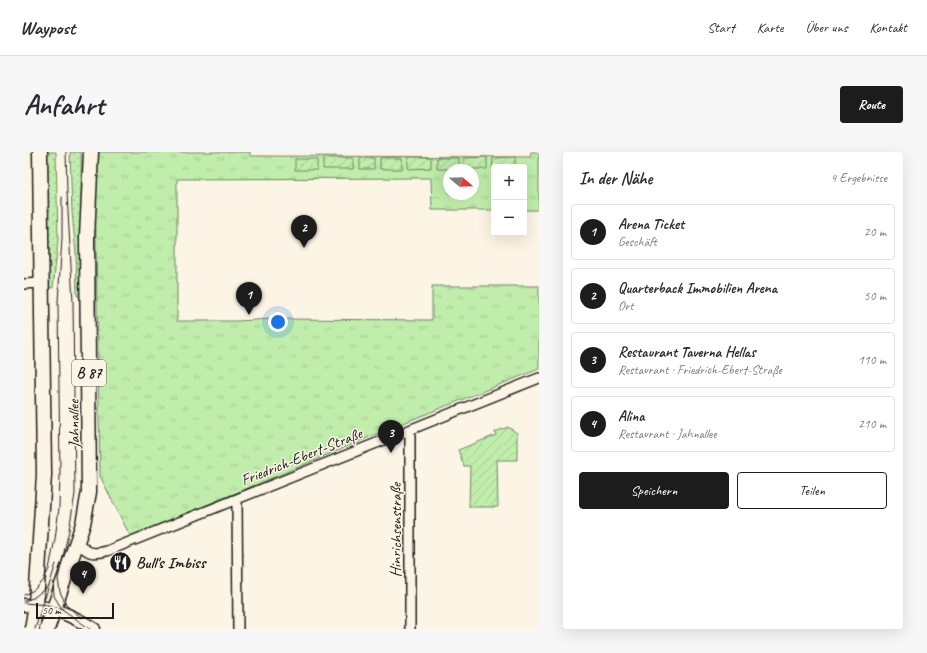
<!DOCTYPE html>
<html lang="de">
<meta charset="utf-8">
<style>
:root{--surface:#fff;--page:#f7f7f7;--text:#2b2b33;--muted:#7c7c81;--line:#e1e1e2;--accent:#1c1c1c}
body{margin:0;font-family:Caveat,sans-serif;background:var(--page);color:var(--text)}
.controls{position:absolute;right:12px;top:12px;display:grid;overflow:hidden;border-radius:4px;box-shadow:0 4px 16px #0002}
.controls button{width:36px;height:36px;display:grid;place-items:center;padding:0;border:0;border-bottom:1px solid var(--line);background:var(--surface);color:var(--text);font:20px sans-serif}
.compass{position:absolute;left:419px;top:12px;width:36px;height:36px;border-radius:50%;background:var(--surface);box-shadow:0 4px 16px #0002;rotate:109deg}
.scale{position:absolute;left:12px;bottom:10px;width:78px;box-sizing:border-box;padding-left:4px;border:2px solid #1c1c1c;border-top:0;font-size:11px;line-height:14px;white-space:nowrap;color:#1c1c1c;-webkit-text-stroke:3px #fcf5e5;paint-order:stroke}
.you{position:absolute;left:254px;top:170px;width:14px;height:14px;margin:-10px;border:3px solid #fff;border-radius:50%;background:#1a73e8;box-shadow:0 0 0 6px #1a73e833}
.badge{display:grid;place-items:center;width:26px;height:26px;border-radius:50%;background:var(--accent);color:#fff;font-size:13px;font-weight:700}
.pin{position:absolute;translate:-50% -33px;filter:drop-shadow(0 1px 2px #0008)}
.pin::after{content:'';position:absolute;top:21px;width:14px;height:12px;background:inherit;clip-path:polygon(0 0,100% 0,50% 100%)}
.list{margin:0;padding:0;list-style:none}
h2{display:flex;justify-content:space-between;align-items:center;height:52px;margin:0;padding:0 16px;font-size:17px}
h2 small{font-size:13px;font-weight:400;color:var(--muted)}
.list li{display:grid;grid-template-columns:26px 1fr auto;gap:12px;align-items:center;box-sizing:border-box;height:56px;margin:0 8px 8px;padding:0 8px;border:1px solid var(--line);border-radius:4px}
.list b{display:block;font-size:15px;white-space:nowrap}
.list p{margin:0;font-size:13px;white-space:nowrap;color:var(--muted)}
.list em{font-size:13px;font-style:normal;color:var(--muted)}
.actions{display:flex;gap:8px;padding:12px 16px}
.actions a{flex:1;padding:9px 0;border:1px solid var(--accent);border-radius:4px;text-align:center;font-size:14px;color:var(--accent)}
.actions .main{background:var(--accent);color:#fff}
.map{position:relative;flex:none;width:515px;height:477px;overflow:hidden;border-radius:4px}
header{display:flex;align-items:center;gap:24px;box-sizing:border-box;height:56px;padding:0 20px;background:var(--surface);border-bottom:1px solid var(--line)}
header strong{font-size:19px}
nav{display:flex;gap:22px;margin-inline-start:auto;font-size:14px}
.intro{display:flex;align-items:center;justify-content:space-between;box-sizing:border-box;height:96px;padding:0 24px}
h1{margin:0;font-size:28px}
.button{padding:10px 18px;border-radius:4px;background:var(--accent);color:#fff;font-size:14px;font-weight:700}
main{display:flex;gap:24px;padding:0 24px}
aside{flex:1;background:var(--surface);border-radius:4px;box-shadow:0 4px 16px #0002}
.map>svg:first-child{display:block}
.grass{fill:url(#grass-dots);stroke:#6e8464}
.park{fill:url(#park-tufts);stroke:#6e8464;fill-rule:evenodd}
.garden{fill:url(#garden-furrows);stroke:#6e8464}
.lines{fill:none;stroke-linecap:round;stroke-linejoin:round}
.street-casing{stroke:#1c1c1c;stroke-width:12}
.secondary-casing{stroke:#1c1c1c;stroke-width:15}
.primary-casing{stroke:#1c1c1c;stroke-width:17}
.street{stroke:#fcf5e5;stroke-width:9}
.secondary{stroke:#fcf5e5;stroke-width:12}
.primary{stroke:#fcf5e5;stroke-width:14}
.tram{stroke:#1c1c1c;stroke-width:1}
.labels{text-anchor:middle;stroke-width:3;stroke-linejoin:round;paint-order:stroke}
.shield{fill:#fcf5e5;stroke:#5f5d58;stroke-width:1}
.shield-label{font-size:15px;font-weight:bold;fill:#1c1c1c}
.street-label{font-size:16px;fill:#1c1c1c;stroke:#fcf5e5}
.poi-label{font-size:16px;font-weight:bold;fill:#1c1c1c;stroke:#fcf5e5;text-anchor:start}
</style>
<header>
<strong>Waypost</strong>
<nav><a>Start</a><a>Karte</a><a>Über uns</a><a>Kontakt</a></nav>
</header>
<div class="intro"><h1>Anfahrt</h1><a class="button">Route</a></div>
<main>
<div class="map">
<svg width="515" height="477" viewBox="0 0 515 477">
<defs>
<pattern id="grass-dots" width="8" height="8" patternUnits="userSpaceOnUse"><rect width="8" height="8" fill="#c0edab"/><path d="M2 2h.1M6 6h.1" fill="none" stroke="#a4cb93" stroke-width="1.8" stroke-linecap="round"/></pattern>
<pattern id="park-tufts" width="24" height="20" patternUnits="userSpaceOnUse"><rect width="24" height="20" fill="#c0edab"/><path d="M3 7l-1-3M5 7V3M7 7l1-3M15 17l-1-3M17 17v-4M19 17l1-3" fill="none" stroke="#a4cb93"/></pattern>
<pattern id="garden-furrows" width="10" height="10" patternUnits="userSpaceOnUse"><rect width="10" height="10" fill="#c0edab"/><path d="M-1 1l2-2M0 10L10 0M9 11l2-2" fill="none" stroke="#a4cb93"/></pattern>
</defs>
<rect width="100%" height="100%" fill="#fcf5e5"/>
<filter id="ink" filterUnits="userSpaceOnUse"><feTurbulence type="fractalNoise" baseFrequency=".025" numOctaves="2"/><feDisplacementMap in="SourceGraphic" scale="8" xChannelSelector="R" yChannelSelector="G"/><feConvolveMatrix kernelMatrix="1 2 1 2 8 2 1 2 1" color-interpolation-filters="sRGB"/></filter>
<g filter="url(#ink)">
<!-- grass -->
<path class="grass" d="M23 0H32L34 89 29 136 25 135Z
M46 0H57L58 145 53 144 52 102 48 60Z"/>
<!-- park -->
<path class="park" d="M72 0H226V4L506 5 507 0H515V58H500V15H470V58H408L407 26 153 27V169H213L248 167 408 168V134H515V217L367 276 222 337 106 384 76 324 71 31ZM425 18H449V42H425Z"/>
<!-- garden -->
<path class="garden" d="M384 5H407V16L384 17Z
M463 5V17H440V6Z
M491 5V15H470V17H468L469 6Z
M299 6H329V17H299Z
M336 6H350V17H336Z
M356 6H378V17H356Z
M413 6H435V17H413Z
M271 7H293V18H271Z
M484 275 493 281V308H473L474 355H445L446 314H440L434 298 472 283 471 280Z"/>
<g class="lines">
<defs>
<path id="street" d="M0 132 17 131
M386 278V477
M213 347 214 477
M53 390C64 401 67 403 83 399L515 226"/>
<path id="secondary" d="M0 453C28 455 46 462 70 477"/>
<path id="primary" d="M8 477 12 452 20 323 16 0
M23 477 59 372 65 340 63 85 67 0"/>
</defs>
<!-- street casing -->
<use href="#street" class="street-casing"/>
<!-- secondary casing -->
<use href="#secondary" class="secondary-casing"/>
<!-- primary casing -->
<use href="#primary" class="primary-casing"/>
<!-- street -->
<use href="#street" class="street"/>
<!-- secondary -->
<use href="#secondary" class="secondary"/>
<!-- primary -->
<use href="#primary" class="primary"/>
<!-- tram -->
<path class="tram" d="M42 0 43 41 49 150 51 342 45 378 34 427 36 440 43 454 58 466
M29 430 30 444 38 457 66 477
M0 443 10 438 19 429 25 417 31 387 35 356 36 323 34 150 38 86V45
M0 449 9 446 25 434
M0 451 24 453 39 457
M11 477 32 412"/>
</g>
</g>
<!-- icons -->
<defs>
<symbol id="restaurant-disc" viewBox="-11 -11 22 22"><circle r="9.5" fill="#1c1c1c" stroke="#fcf5e5"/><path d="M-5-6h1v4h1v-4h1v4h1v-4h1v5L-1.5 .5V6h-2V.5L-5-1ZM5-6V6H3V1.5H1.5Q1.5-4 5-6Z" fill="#fff"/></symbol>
</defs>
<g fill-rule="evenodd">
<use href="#restaurant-disc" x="84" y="398" width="25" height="25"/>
</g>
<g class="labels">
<!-- shield labels -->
<rect class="shield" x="48" y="208" width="34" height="26" rx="3"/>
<g class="shield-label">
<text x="65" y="226">B 87</text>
</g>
<!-- street labels -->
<g class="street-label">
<text transform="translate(49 272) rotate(-91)" y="6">Jahnallee</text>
<text transform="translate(277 304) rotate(-22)" y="6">Friedrich-Ebert-Straße</text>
<text transform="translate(371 378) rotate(-90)" y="6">Hinrichsenstraße</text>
</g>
<!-- poi labels -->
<g class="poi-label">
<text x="112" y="416">Bull's Imbiss</text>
</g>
</g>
</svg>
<div class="controls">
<button>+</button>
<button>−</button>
</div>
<svg class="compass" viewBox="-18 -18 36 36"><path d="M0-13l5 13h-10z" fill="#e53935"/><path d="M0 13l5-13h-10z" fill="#7c7c81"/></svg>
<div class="scale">50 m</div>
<div class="you"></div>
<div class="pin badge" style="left:225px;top:163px">1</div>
<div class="pin badge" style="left:280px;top:96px">2</div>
<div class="pin badge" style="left:367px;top:301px">3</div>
<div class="pin badge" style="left:59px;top:442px">4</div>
</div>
<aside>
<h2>In der Nähe<small>4 Ergebnisse</small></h2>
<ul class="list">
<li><span class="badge">1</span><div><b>Arena Ticket</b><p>Geschäft</p></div><em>20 m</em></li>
<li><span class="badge">2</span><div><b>Quarterback Immobilien Arena</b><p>Ort</p></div><em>50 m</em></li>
<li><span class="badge">3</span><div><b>Restaurant Taverna Hellas</b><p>Restaurant · Friedrich-Ebert-Straße</p></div><em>110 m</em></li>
<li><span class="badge">4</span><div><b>Alina</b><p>Restaurant · Jahnallee</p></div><em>210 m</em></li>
</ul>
<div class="actions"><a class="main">Speichern</a><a>Teilen</a></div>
</aside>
</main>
